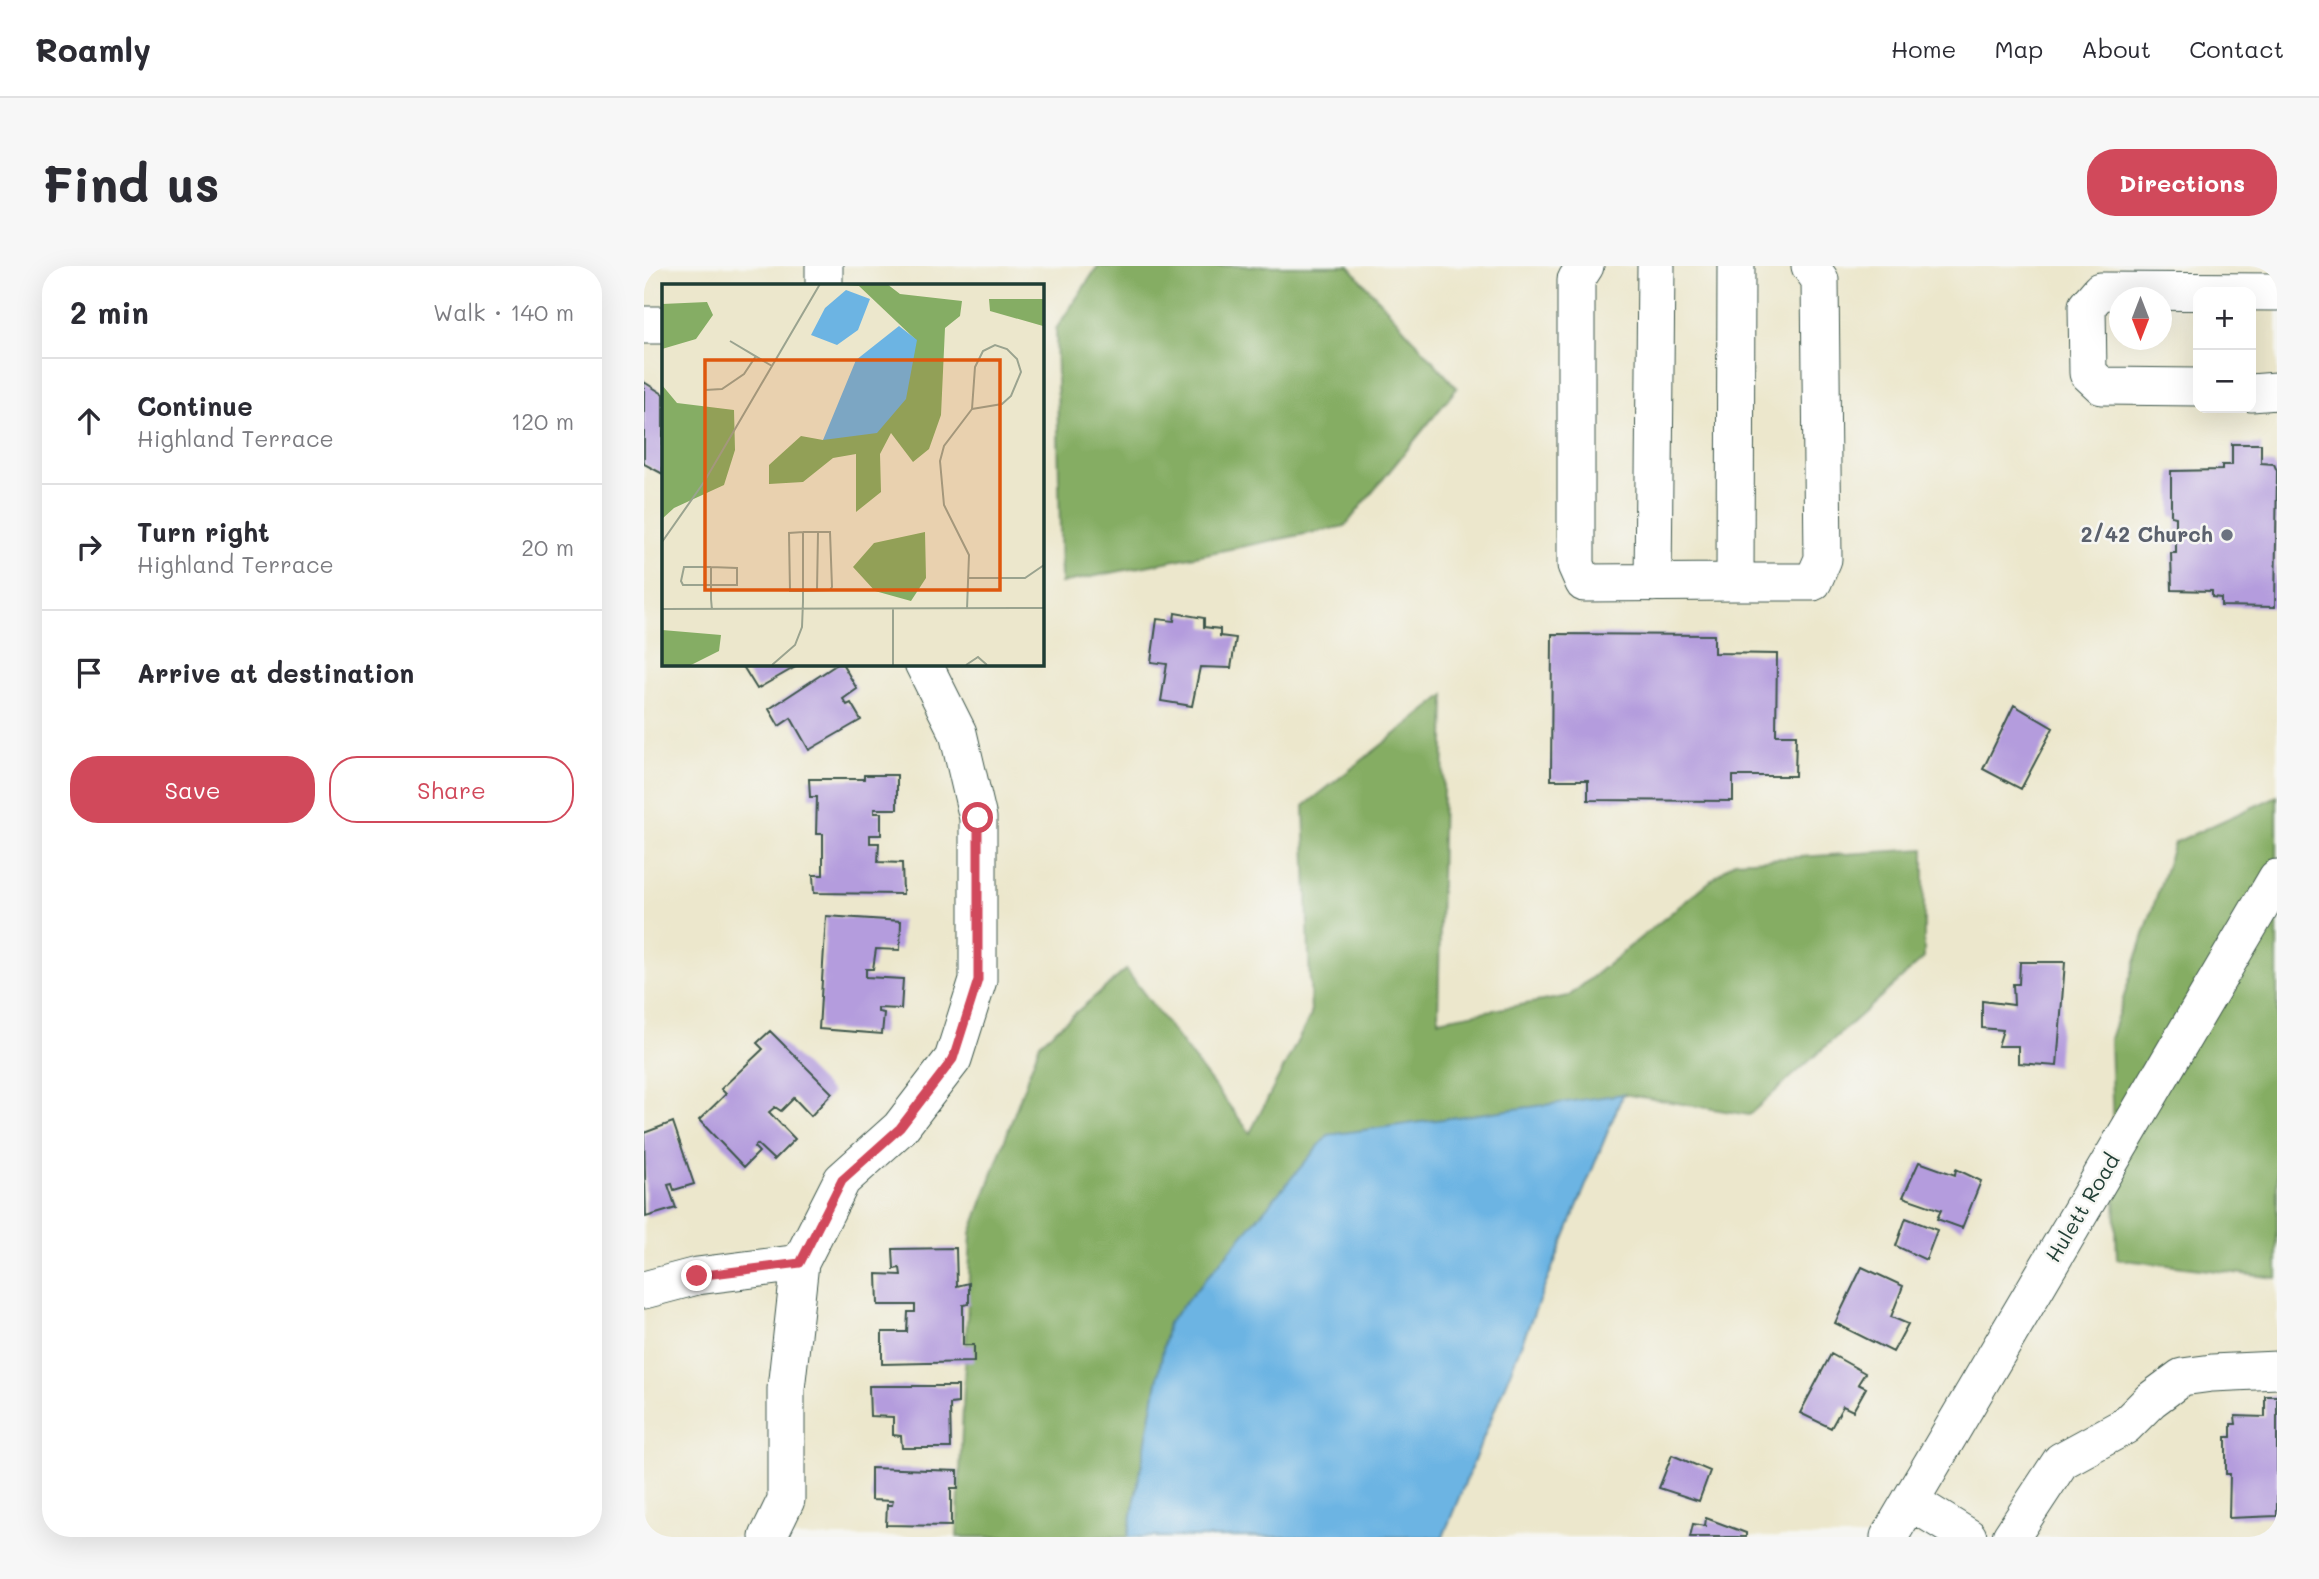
<!DOCTYPE html>
<meta charset="utf-8">
<style>
:root{--surface:#fff;--page:#f7f7f7;--text:#2b2b33;--muted:#7c7c81;--line:#e1e1e2;--accent:#d1495b}
body{margin:0;font-family:Mali,sans-serif;background:var(--page);color:var(--text)}
.controls{position:absolute;right:21px;top:21px;display:grid;overflow:hidden;border-radius:14px;box-shadow:0 7px 28px #0002}
.controls button{width:63px;height:63px;display:grid;place-items:center;padding:0;border:0;border-bottom:2px solid var(--line);background:var(--surface);color:var(--text);font:35px sans-serif}
.compass{position:absolute;left:1465px;top:21px;width:63px;height:63px;border-radius:50%;background:var(--surface);box-shadow:0 7px 28px #0002;rotate:180deg}
.stop{position:absolute;width:21px;height:21px;margin:-16px;border:5px solid #d1495b;border-radius:50%;background:#fff}
.stop.end{background:#d1495b;border-color:#fff;box-shadow:0 2px 7px #0008}
.list{margin:0;padding:0;list-style:none}
h2{display:flex;justify-content:space-between;align-items:center;height:91px;margin:0;padding:0 28px;font-size:30px}
h2 small{font-size:23px;font-weight:400;color:var(--muted)}
.list li{display:grid;grid-template-columns:46px 1fr auto;gap:21px;align-items:center;box-sizing:border-box;height:126px;padding:0 28px;border-top:2px solid var(--line)}
.list b{display:block;font-size:26px;white-space:nowrap}
.list p{margin:0;font-size:23px;white-space:nowrap;color:var(--muted)}
.list em{font-size:23px;font-style:normal;color:var(--muted)}
.actions{display:flex;gap:14px;padding:21px 28px}
.actions a{flex:1;padding:16px 0;border:2px solid var(--accent);border-radius:28px;text-align:center;font-size:24px;color:var(--accent)}
.actions .main{background:var(--accent);color:#fff}
.icon{flex:none;width:38px;height:38px;fill:none;stroke:currentColor;stroke-width:2;stroke-linecap:round;stroke-linejoin:round}
.map{position:relative;flex:none;width:1633px;height:1271px;overflow:hidden;border-radius:28px}
header{display:flex;align-items:center;gap:42px;box-sizing:border-box;height:98px;padding:0 35px;background:var(--surface);border-bottom:2px solid var(--line)}
header strong{font-size:33px}
nav{display:flex;gap:38px;margin-inline-start:auto;font-size:24px}
.intro{display:flex;align-items:center;justify-content:space-between;box-sizing:border-box;height:168px;padding:0 42px}
h1{margin:0;font-size:49px}
.button{padding:18px 32px;border-radius:28px;background:var(--accent);color:#fff;font-size:24px;font-weight:700}
main{display:flex;gap:42px;padding:0 42px}
aside{flex:1;background:var(--surface);border-radius:28px;box-shadow:0 7px 28px #0002}
.map>svg:first-child{display:block}
.forest{fill:#85ad64;stroke:#52754c;stroke-width:2}
.water{fill:#6cb4e3;stroke:#46788c;stroke-width:2}
.building{fill:#b49cdd}
.lines{fill:none;stroke-linecap:round;stroke-linejoin:round}
.minor-casing{stroke:#3e564b;stroke-width:39}
.minor{stroke:#fff;stroke-width:37}
.route{stroke:#d1495b;stroke-width:9}
.worship-dot{fill:#6b7280;stroke:#f6f6f2;stroke-width:2.5}
.labels{text-anchor:middle;stroke-width:5;stroke-linejoin:round;paint-order:stroke}
.worship-label{font-size:21px;font-weight:bold;fill:#5b616d;stroke:#f6f6f2;text-anchor:end}
.street-label{font-size:21px;fill:#1f3d34;stroke:#f6f6f2}
.inset-road{fill:none;stroke:#9aa38f;stroke-width:2}
.view{fill:#de580e;fill-opacity:0.15;stroke:#de580e;stroke-width:3.5}
.inset-edge{fill:none;stroke:#1f3d34;stroke-width:3.5}
</style>
<header>
<strong>Roamly</strong>
<nav><a>Home</a><a>Map</a><a>About</a><a>Contact</a></nav>
</header>
<div class="intro"><h1>Find us</h1><a class="button">Directions</a></div>
<main>
<aside>
<h2>2 min<small>Walk · 140 m</small></h2>
<ul class="list">
<li><svg class="icon" aria-label="ahead" viewBox="0 0 24 24"><path d="M12 20V5M6 11l6-6 6 6"/></svg><div><b>Continue</b><p>Highland Terrace</p></div><em>120 m</em></li>
<li><svg class="icon" aria-label="right" viewBox="0 0 24 24"><path d="M7 20v-9h11M14 6l5 5-5 5"/></svg><div><b>Turn right</b><p>Highland Terrace</p></div><em>20 m</em></li>
<li><svg class="icon" aria-label="arrive" viewBox="0 0 24 24"><path d="M6 21V4h12l-3 4 3 4H6"/></svg><div><b>Arrive at destination</b></div></li>
</ul>
<div class="actions"><a class="main">Save</a><a>Share</a></div>
</aside>
<div class="map">
<svg width="1633" height="1271" viewBox="0 0 1633 1271">
<rect width="100%" height="100%" fill="#f6f6f2"/>
<filter id="ink" filterUnits="userSpaceOnUse"><feTurbulence type="fractalNoise" baseFrequency=".0143" numOctaves="2"/><feDisplacementMap in="SourceGraphic" scale="14" xChannelSelector="R" yChannelSelector="G"/><feConvolveMatrix kernelMatrix="1 2 1 2 8 2 1 2 1" color-interpolation-filters="sRGB"/></filter>
<filter id="wash" filterUnits="userSpaceOnUse"><feTurbulence type="fractalNoise" baseFrequency=".00686" numOctaves="4" result="noise"/><feDisplacementMap in="SourceGraphic" scale="28" xChannelSelector="R" yChannelSelector="G"/><feGaussianBlur stdDeviation="1.57" result="paint"/><feColorMatrix in="noise" values="0 0 0 0 0 0 0 0 0 0 0 0 0 0 0 0 0 1.4 0 .05"/><feComposite in="paint" operator="in"/></filter>
<g filter="url(#wash)">
<rect width="100%" height="100%" fill="#ece7cc"/>
<!-- forest -->
<path class="forest" d="M454 0H705L813 122 701 260 417 317 412 63Z
M801 429 794 754 925 730 1091 595 1280 583V692L1105 849 979 828 524 1057 484 1271H313L327 967 396 777 482 704 606 867 667 749 660 540Z
M1633 530V1012L1473 993 1466 773 1530 577Z"/>
<!-- water -->
<path class="water" d="M979 828 799 1271H484L524 1057 684 869Z"/>
<g id="blocks">
<!-- building -->
<path class="building" d="M0 116 19 128V208L0 198Z
M1588 178H1617V197L1630 198 1633 205 1631 341 1577 340V332L1568 331V325L1528 324 1527 287H1532V251L1527 250V205L1578 204V199H1588Z
M531 347 560 352V361L576 363V370L592 372 587 402 556 401 548 440 517 435 523 398 507 396 513 353 530 355Z
M908 368 1070 369V387L1133 388 1132 469H1152L1151 510H1089V535L944 534V514H907Z
M97 397H152L153 400 113 423Z
M195 397H198L213 423 199 433 203 439 207 437 217 454 165 484 147 452 135 460 125 443Z
M1370 439 1409 462 1377 523 1339 503Z
M220 509H253V543H230V547H237V569H226V577H235L234 596 258 597 259 628 170 627 169 609H179V568H172L173 531H166L165 513H220Z
M182 650 257 655 256 684 232 683 229 703H222V711L259 713 257 743 234 742V746L240 747 238 768 175 763Z
M1376 696H1421L1413 800 1374 797V780H1354L1359 764 1338 762V735L1370 739 1369 718H1375Z
M126 765 188 827 167 850 150 832 137 845 131 841 125 846 151 873 130 894 113 878 110 881 115 886 100 901 55 854 82 828 77 823 119 783 113 777Z
M29 856 50 918 30 924 28 918 24 919 32 942 2 951 0 867Z
M1275 896 1311 909 1312 903 1337 915 1318 962 1293 953 1297 944 1259 931Z
M1262 952 1293 964 1282 994 1252 980Z
M312 982 313 1020 325 1017V1038L319 1039V1079H330V1096L238 1098V1066H263L264 1046H271V1039H234L233 1008 257 1009 256 1002 250 1003 249 983Z
M1218 1001 1259 1020 1247 1051 1264 1058 1249 1086 1191 1057Z
M1187 1088 1221 1107 1214 1118 1222 1122 1209 1145 1199 1140 1187 1162 1156 1147Z
M225 1120H314V1137L306 1138 307 1182H258L257 1170 249 1169V1151L226 1150Z
M1621 1130H1633V1250L1585 1252 1586 1208H1582V1171H1587V1158H1592L1591 1150 1621 1151Z
M1028 1189 1066 1205 1055 1235 1015 1222Z
M227 1202 314 1205V1222H307V1260L242 1259 243 1239H248L249 1235 227 1234Z
M1062 1252 1102 1267V1271H1046L1049 1258 1061 1260Z"/>
</g>
</g>
<g filter="url(#ink)">
<use href="#blocks" fill-opacity="0" stroke="#3e564b" stroke-width="2"/>
<g class="lines">
<defs>
<path id="minor" d="M941 0 932 14V299L940 317 1091 316
M1092 0 1091 316H1169L1179 293 1176 14 1166 0
M180 19V0
M0 59H19
M1554 121 1458 120 1444 107 1443 40 1456 25 1633 26
M1607 127 1633 125
M1009 317 1012 0
M0 1024 53 1010 156 997
M1266 1235 1324 1271
M124 1271 142 1234V1123L156 997 198 914 256 862 309 793 334 714V552L314 467 279 397
M1245 1271 1633 612
M1367 1271 1417 1195 1481 1160 1507 1134 1538 1111 1568 1107 1633 1104"/>
</defs>
<!-- minor casing -->
<use href="#minor" class="minor-casing"/>
<!-- minor -->
<use href="#minor" class="minor"/>
</g>
</g>
<g class="lines" filter="url(#ink)">
<!-- route -->
<path class="route" d="M53 1010 156 997 198 914 256 862 309 793 334 714V552"/>
</g>
<!-- markers -->
<circle class="worship-dot" cx="1583" cy="269" r="7"/>
<g class="labels">
<!-- worship labels -->
<g class="worship-label">
<text x="1569" y="276">2/42 Church</text>
</g>
<!-- street labels -->
<g class="street-label">
<text transform="translate(1439 942) rotate(-59)" y="7">Hulett Road</text>
</g>
</g>
<!-- overview -->
<g transform="translate(18 18)">
<rect width="382" height="382" fill="#ece7cc"/>
<path d="M167 0H225L238 10 300 17 298 32 283 44 279 131 267 165 251 178 229 149 218 170 219 208 194 228V170L171 174 141 198 107 200V181L139 152 161 156 254 56 197 2ZM327 15H381V42L328 27ZM45 18 51 31 34 55 0 65V20ZM0 101 15 119 72 126 73 166 62 201 12 224 0 235ZM263 248 264 294 249 317 213 307 191 283 212 259ZM0 346 59 351 57 367 29 381H0Z" fill="#85ad64"/>
<path d="M184 6 208 15 196 46 175 61 149 51 163 24ZM237 42 255 56 244 115 215 149 161 156 194 76Z" fill="#6cb4e3"/>
<path class="inset-road" d="M68 57 110 82M43 106 60 105 82 90 94 72M0 258 42 198 158 0M49 283H22L19 297 21 301H75V284L49 283V315L50 326M306 294H363L382 281M155 306 156 248M0 325 382 324M305 325 307 271 282 221 278 177 282 162 310 125 313 83 321 67 333 61 345 65 355 75 359 88 349 112 340 120 310 125M110 381 133 361 140 343 141 318V248L127 249 128 307H141L168 306 170 303 168 248H141M231 381V325M304 381 316 373 325 381"/>
<path class="view" d="M43 76H338V306H43Z"/>
<rect width="382" height="382" class="inset-edge"/>
</g>
</svg>
<div class="controls">
<button>+</button>
<button>−</button>
</div>
<svg class="compass" viewBox="-18 -18 36 36"><path d="M0-13l5 13h-10z" fill="#e53935"/><path d="M0 13l5-13h-10z" fill="#7c7c81"/></svg>
<div class="stop" style="left:334px;top:552px"></div>
<div class="stop end" style="left:53px;top:1010px"></div>
</div>
</main>
